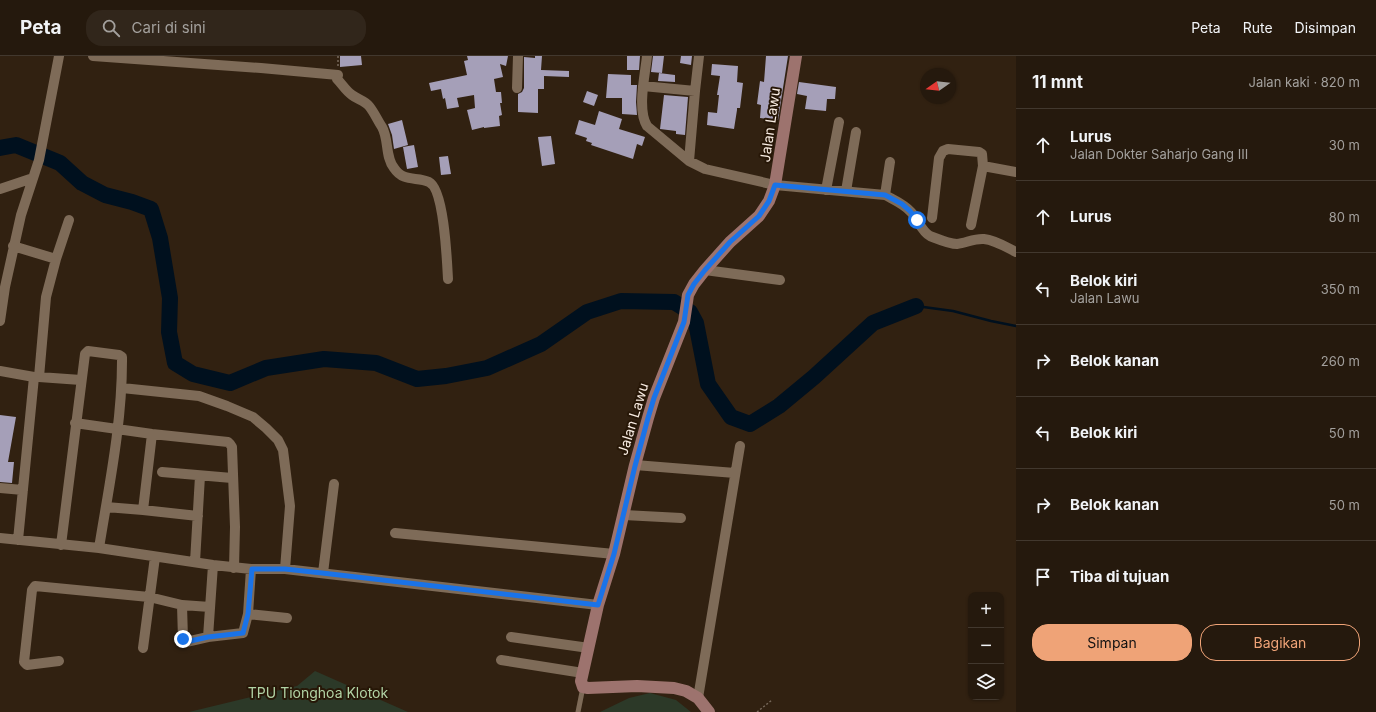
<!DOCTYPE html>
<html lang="id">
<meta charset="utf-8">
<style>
:root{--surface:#25190d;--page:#31261b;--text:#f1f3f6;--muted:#a3a09d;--line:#42382e;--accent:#efa377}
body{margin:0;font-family:Inter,sans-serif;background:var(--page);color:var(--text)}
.controls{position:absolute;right:12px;bottom:12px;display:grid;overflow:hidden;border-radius:8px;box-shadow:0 1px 3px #0004}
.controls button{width:36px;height:36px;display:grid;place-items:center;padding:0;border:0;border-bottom:1px solid var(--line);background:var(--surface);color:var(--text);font:20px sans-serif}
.compass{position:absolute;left:920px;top:12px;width:36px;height:36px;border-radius:50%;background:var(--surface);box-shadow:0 1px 3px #0004;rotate:256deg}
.stop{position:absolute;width:12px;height:12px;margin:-9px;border:3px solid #1a73e8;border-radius:50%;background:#fff}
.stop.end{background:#1a73e8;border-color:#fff;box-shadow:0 1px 4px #0008}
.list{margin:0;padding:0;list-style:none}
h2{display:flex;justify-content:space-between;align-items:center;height:52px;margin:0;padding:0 16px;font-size:17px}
h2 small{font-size:13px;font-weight:400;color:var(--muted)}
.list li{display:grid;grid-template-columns:26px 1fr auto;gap:12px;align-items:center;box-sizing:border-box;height:72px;padding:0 16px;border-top:1px solid var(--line)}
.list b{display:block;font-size:15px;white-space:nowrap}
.list p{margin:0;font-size:13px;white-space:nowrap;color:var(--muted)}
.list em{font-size:13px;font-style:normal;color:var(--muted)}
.actions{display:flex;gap:8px;padding:12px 16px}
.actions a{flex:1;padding:9px 0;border:1px solid var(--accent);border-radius:16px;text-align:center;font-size:14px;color:var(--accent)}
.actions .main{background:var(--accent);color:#111}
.icon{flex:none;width:22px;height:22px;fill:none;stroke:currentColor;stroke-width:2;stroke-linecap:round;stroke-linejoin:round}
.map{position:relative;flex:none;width:1016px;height:656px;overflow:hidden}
header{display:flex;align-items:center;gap:24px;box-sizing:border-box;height:56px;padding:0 20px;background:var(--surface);border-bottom:1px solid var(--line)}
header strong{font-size:19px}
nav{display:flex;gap:22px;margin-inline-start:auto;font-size:14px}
.search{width:280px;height:36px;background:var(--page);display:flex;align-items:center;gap:10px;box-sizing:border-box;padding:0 14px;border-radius:16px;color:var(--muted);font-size:15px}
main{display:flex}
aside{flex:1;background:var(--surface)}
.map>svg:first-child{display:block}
.green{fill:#2c3928}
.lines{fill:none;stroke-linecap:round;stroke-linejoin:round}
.stream{stroke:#00101e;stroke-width:2.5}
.river{stroke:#00101e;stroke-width:16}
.building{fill:#a59fb8}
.path{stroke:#786a5c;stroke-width:1.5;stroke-dasharray:2 2;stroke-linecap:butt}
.lane{stroke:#7e6b58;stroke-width:5}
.street{stroke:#7e6b58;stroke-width:10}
.secondary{stroke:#9d736e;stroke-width:12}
.route{stroke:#1a73e8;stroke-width:5}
.labels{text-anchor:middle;stroke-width:4;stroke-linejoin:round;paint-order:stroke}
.street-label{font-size:14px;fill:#f9ede3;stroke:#271707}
.park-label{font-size:14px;fill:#b1d3a5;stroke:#271707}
</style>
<header>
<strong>Peta</strong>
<div class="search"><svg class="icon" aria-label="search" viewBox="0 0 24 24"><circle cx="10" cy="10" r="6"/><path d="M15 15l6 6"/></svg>Cari di sini</div>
<nav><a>Peta</a><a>Rute</a><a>Disimpan</a></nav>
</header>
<main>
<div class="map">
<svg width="1016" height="656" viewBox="0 0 1016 656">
<rect width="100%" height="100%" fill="#312111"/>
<!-- green -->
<path class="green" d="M315 615 408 656H189L297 630Z
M650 637 676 644 691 656H600L629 642Z"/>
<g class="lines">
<!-- stream -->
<path class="stream" d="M916 250 953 255 991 265 1016 270"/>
<!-- river -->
<path class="river" d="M0 92 16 89 60 107 82 127 105 139 132 146 151 153 160 182 170 242 169 276 175 307 193 318 230 327 266 312 324 303 376 307 417 323 446 320 487 312 541 288 587 256 621 245 674 246 690 256 696 267 708 328 731 361 750 368 779 350 814 321 873 267 916 250"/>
</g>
<!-- building -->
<path class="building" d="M340 0H361L362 9 340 11Z
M467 0H508L506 10 500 8 503 21 494 23 496 36H501L502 47H500L502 59 499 60 500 70 484 72V71L472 74 467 54 475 52 474 39 457 42 459 51 447 53 445 42 443 43 441 33 431 35 429 27 467 19 464 5 468 4Z
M535 0H542L541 14 569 15V21L544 20V33H538V57L518 56V38L522 36 524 32V1L535 2Z
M627 0H640L639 14H627Z
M653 0H664L662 17 651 16Z
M681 0H692L691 9 680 7Z
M766 0H788L778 64 760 62 761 49 757 48 760 25 764 26Z
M712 8 738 10 737 26 743 27 740 52H737V54L734 73 707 69 708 56 717 57 719 39H717L720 20 711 19Z
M659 17 675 19V26L658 25Z
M608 18 631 19V29H637L636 46 637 59 622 58V42H606Z
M799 26 836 31 835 43H827L826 55 805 53 807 40 797 38Z
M587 35 598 39 594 50 583 46Z
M664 39 688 41 685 79 676 78V75L660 73Z
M599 55 622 63 619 73 645 81 642 90 637 88 633 103 591 89 592 87 586 85 587 82 575 78 579 64 595 69Z
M402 64 408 89 394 93 392 79 388 68Z
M551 80 555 108 542 110 538 81Z
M414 89 418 111 407 113 403 91Z
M448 100 451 118 441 119 439 101Z
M0 359 16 361 8 406H14L12 427 0 426Z"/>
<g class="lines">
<!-- path -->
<path class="path" d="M338 10V0
M757 656 772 644"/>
<!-- lane -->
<path class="lane" d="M578 656 583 631"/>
<!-- street -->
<path class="street" d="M93 0 261 12 338 19 337 23C342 28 346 35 352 39 357 43 365 45 369 50 374 56 378 65 382 71 389 83 385 101 394 112 404 127 417 120 429 126 444 133 447 205 448 223
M647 0C645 19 637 54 647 70L689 105 705 113 775 129 885 139 890 106
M643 30 695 35
M517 32 518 0
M689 105 695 35 699 0
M983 110 1016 116
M0 133 33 122
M826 134 839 66
M846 135 856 76
M885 139C894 144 904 148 911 156 918 163 921 175 930 180 938 183 949 188 957 188 966 187 975 182 984 183 995 184 1006 191 1016 196
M932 162 939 102 943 95 948 93 979 96 982 98 983 110 971 169
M13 190 56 203 46 241 39 321H34L18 484
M56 203 69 164
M705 214 780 224
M0 265 5 231 21 159 39 104 59 0
M0 315 34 321
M39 321 81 324
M122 332 199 340 227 350 253 361 266 372 278 384 283 394 290 450 285 513
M75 367 152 378 228 386 230 388 232 391 235 471 234 512
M635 409 735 417
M162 416 232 422
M0 432 23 434
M106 451 143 454 152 378
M143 454 198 460
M624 459 681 462
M395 477 614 498
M0 482 99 492 213 509 251 513H285L598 549
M61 489 85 298 88 295 119 299 122 301V305C122 368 109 430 99 492
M195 506 200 420
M323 517 334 428
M182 549 183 583 186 586 208 581 243 577 248 558 251 513
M248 558 287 562
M208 581 213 509
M511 581 589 592
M143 592 155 501
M501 604 583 617
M59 605 27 609 24 606 32 534 35 530 149 541 182 549 210 551
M698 642 740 390"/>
<!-- secondary -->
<path class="secondary" d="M709 656 698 642 686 635 674 632 637 630 588 632 583 631 581 625 598 549 614 498 635 409 648 362 654 342 684 266 688 239 694 228 705 214 730 186 759 160 769 145 775 129 796 0"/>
</g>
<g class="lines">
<!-- route -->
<path class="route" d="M183 583 186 586 208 581 243 577 248 558 252 513H285L322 517 598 549 614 498 635 410 648 362 654 342 684 266 688 239 694 228 705 214 730 186 759 160 769 145 775 129 885 139 902 148 910 155 917 164"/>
</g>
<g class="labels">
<!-- street labels -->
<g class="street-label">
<text transform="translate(770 69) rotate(-82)" y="5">Jalan Lawu</text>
<text transform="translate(633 363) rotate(-73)" y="5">Jalan Lawu</text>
</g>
<!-- park labels -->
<g class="park-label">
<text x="318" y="642">TPU Tionghoa Klotok</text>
</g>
</g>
</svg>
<div class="controls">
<button>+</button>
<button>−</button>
<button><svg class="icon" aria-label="layers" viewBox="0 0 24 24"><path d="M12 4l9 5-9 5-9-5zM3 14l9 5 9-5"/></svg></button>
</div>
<svg class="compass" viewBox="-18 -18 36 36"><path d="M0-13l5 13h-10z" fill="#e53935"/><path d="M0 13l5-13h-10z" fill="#a3a09d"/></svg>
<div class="stop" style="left:917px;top:164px"></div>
<div class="stop end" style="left:183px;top:583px"></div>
</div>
<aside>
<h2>11 mnt<small>Jalan kaki · 820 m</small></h2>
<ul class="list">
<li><svg class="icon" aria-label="ahead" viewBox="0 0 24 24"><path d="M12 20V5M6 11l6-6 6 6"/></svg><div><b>Lurus</b><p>Jalan Dokter Saharjo Gang III</p></div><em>30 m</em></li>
<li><svg class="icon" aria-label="ahead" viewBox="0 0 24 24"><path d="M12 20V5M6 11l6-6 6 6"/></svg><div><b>Lurus</b></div><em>80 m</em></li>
<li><svg class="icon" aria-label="left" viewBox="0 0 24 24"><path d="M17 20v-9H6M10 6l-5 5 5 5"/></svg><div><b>Belok kiri</b><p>Jalan Lawu</p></div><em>350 m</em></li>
<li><svg class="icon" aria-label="right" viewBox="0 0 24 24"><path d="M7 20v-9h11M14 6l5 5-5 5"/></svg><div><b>Belok kanan</b></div><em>260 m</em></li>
<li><svg class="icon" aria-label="left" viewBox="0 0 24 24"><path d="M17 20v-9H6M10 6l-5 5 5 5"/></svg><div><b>Belok kiri</b></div><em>50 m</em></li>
<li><svg class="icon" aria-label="right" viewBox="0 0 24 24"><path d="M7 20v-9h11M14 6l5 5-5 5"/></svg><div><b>Belok kanan</b></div><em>50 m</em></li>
<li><svg class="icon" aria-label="arrive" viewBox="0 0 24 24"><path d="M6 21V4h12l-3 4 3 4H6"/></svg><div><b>Tiba di tujuan</b></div></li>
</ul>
<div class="actions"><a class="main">Simpan</a><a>Bagikan</a></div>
</aside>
</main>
